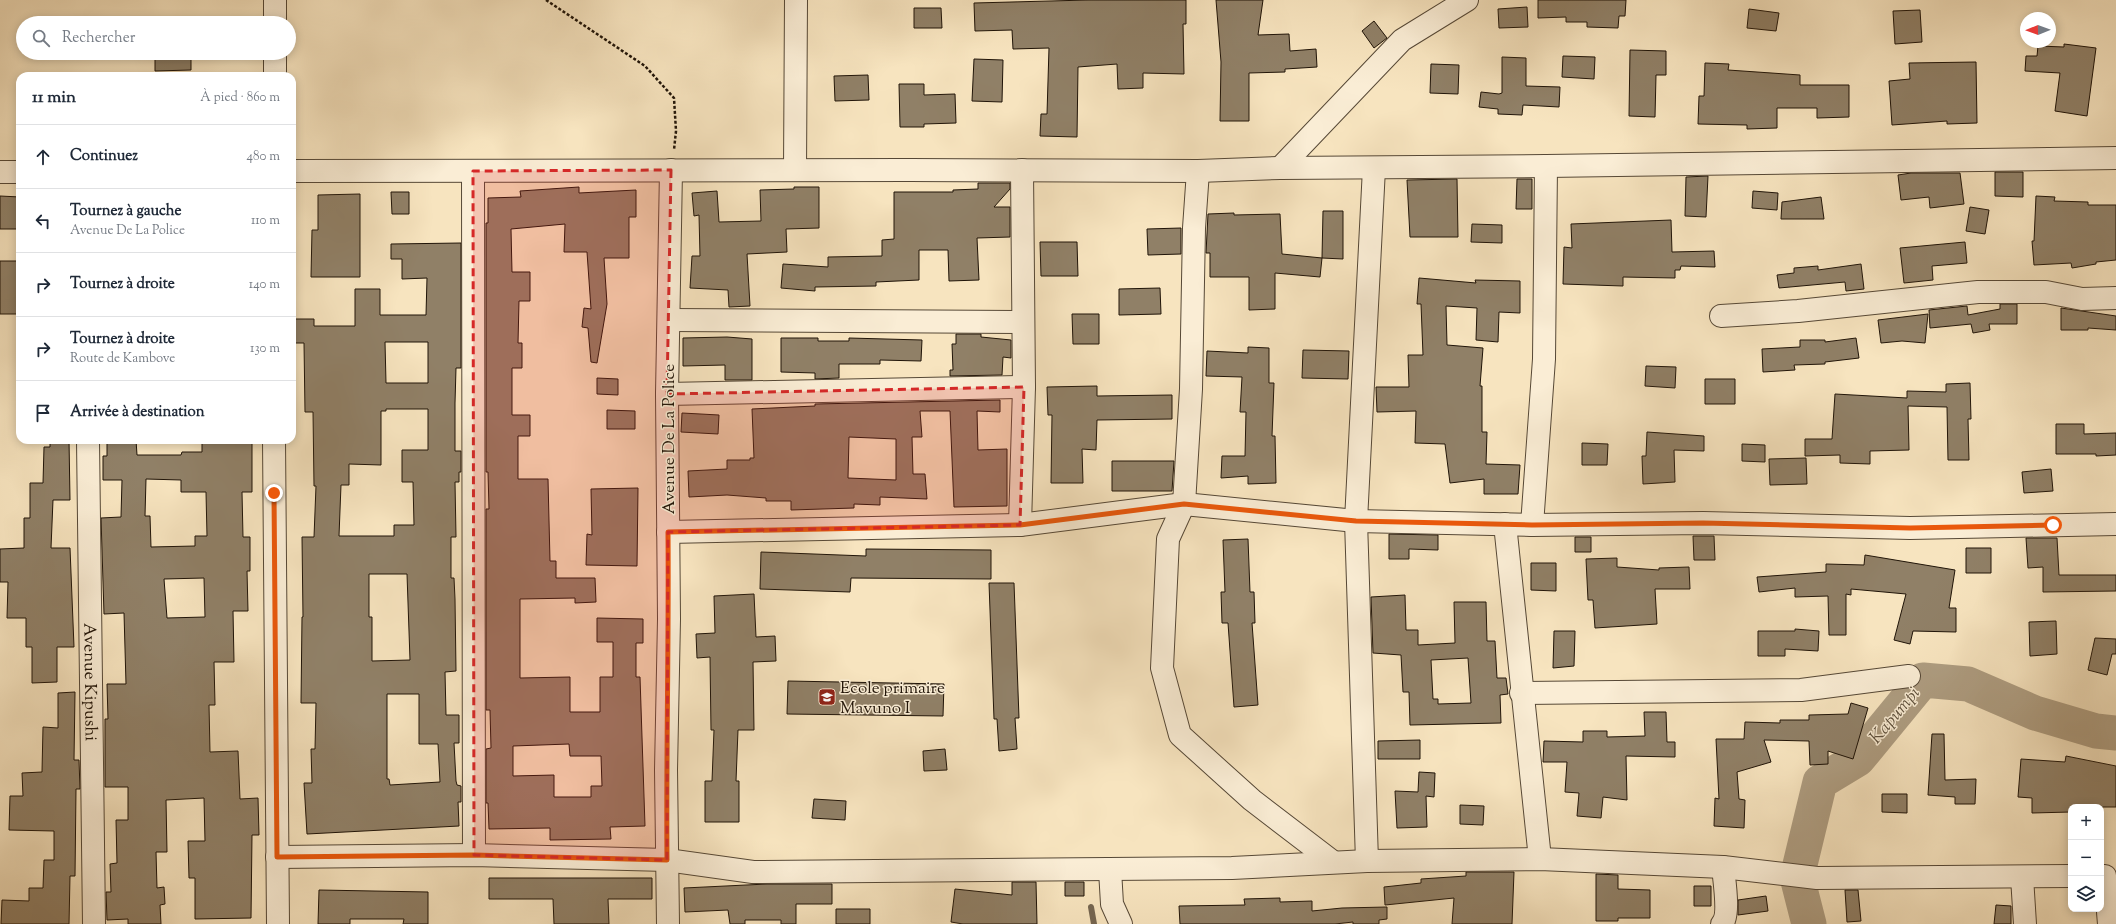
<!DOCTYPE html>
<html lang="fr">
<meta charset="utf-8">
<style>
:root{--surface:#fff;--page:#f2f2f3;--text:#1f2937;--muted:#747a83;--line:#e0e1e3}
body{margin:0;font-family:"Sorts Mill Goudy",serif;background:var(--page);color:var(--text)}
.controls{position:absolute;right:12px;bottom:12px;display:grid;overflow:hidden;border-radius:8px;box-shadow:0 2px 10px #0003}
.controls button{width:36px;height:36px;display:grid;place-items:center;padding:0;border:0;border-bottom:1px solid var(--line);background:var(--surface);color:var(--text);font:20px sans-serif}
.compass{position:absolute;left:2020px;top:12px;width:36px;height:36px;border-radius:50%;background:var(--surface);box-shadow:0 2px 10px #0003;rotate:269deg}
.stop{position:absolute;width:12px;height:12px;margin:-9px;border:3px solid #ea580c;border-radius:50%;background:#fff}
.stop.end{background:#ea580c;border-color:#fff;box-shadow:0 1px 4px #0008}
.list{margin:0;padding:0;list-style:none}
h2{display:flex;justify-content:space-between;align-items:center;height:52px;margin:0;padding:0 16px;font-size:17px}
h2 small{font-size:13px;font-weight:400;color:var(--muted)}
.list li{display:grid;grid-template-columns:26px 1fr auto;gap:12px;align-items:center;box-sizing:border-box;height:64px;padding:0 16px;border-top:1px solid var(--line)}
.list b{display:block;font-size:15px;white-space:nowrap}
.list p{margin:0;font-size:13px;white-space:nowrap;color:var(--muted)}
.list em{font-size:13px;font-style:normal;color:var(--muted)}
.icon{flex:none;width:22px;height:22px;fill:none;stroke:currentColor;stroke-width:2;stroke-linecap:round;stroke-linejoin:round}
.map{position:relative;flex:none;width:2116px;height:924px;overflow:hidden}
.search{position:absolute;background:var(--surface);box-shadow:0 2px 10px #0003;left:16px;top:16px;width:280px;height:44px;display:flex;align-items:center;gap:10px;box-sizing:border-box;padding:0 14px;border-radius:22px;color:var(--muted);font-size:15px}
.panel{position:absolute;background:var(--surface);box-shadow:0 2px 10px #0003;left:16px;top:72px;width:280px;height:372px;border-radius:12px}
.map>svg:first-child{display:block}
.lines{fill:none;stroke-linecap:round;stroke-linejoin:round}
.stream{stroke:#756651;stroke-width:6}
.river{stroke:#ae9d81;stroke-width:35}
.building{fill:#908067;stroke:#201408;fill-rule:evenodd}
.minor-casing{stroke:#564836;stroke-width:24}
.path{stroke:#201408;stroke-width:2.5;stroke-dasharray:3 2;stroke-linecap:butt}
.minor{stroke:#faedd5;stroke-width:22}
.route{stroke:#ea580c;stroke-width:5}
.marked{fill:#d62828;fill-opacity:0.2;stroke:#d62828;stroke-width:3;stroke-dasharray:8 5;stroke-linejoin:round}
.labels{text-anchor:middle;stroke-width:3;stroke-linejoin:round;paint-order:stroke}
.street-label{font-size:17px;fill:#201408;stroke:#faedd5}
.poi-label{font-size:17px;fill:#201408;stroke:#faedd5;text-anchor:start}
.water-label{font-size:18px;font-style:italic;fill:#60523e;stroke:#faedd5}
</style>
<div class="map">
<svg width="2116" height="924" viewBox="0 0 2116 924">
<rect width="100%" height="100%" fill="#f7e4bf"/>
<filter id="stains"><feTurbulence type="fractalNoise" baseFrequency=".005" numOctaves="4"/><feColorMatrix values="0 0 0 0 .2 0 0 0 0 .09 0 0 0 0 .02 0 0 0 .5 -.17"/></filter>
<radialGradient id="worn" r=".72"><stop offset=".6" stop-color="#630" stop-opacity="0"/><stop offset="1" stop-color="#630" stop-opacity=".3"/></radialGradient>
<g class="lines">
<!-- stream -->
<path class="stream" d="M1804 903 1820 924
M1091 907 1094 924"/>
<!-- river -->
<path class="river" d="M1809 924 1797 877 1820 782 1858 759 1923 680 1968 684 2035 713 2096 731 2116 733"/>
</g>
<!-- building -->
<path class="building" d="M1088 0H1186V24H1183L1184 74 1143 73V88L1118 89 1117 64 1078 67 1077 137 1040 136 1041 114H1047L1049 48 1013 49 1012 30 975 31 974 3Z
M1216 0H1263L1258 35 1289 34 1290 51 1316 49 1317 67 1285 69V72L1249 73V121H1220L1221 62Z
M1538 0H1626L1625 16H1619L1618 28 1587 27V22H1566V17L1538 18Z
M1527 7 1528 27 1499 28 1498 9Z
M914 8H941L942 28H914Z
M1749 9 1779 13 1776 31 1747 28Z
M1920 10 1922 42 1895 44 1893 11Z
M1374 21 1387 38 1374 48 1362 31Z
M2064 44 2096 48 2087 116 2055 111 2060 73 2025 71 2026 56H2037L2038 46 2064 47Z
M1630 50 1666 51V75H1656L1655 117 1629 116Z
M155 53H191V70L155 71Z
M1563 56 1595 57 1594 79 1562 77Z
M1502 57 1526 58V86L1560 87 1559 107 1523 105 1522 115 1498 114V109L1479 107 1481 92 1499 94 1502 93Z
M974 59 1003 60 1002 102 972 101Z
M1976 62 1977 123 1947 124V121L1892 125 1889 81 1910 79 1909 63Z
M1705 63 1729 64 1728 70 1800 75V85H1849V117L1817 118V108H1777V128L1747 129V125L1698 124 1699 96H1704Z
M1431 64 1459 65 1458 94 1430 93Z
M868 75 869 100 835 101 834 76Z
M899 84H924V95L955 94 956 123 924 124V127H900Z
M1995 172H2023V197L1995 196Z
M1911 173H1960L1964 204 1930 208 1929 197 1901 200 1898 175Z
M1708 176 1706 217 1685 216 1686 177Z
M1457 179 1458 237H1410L1407 180Z
M1517 179H1532V209H1516Z
M978 183H1010V189L994 207H1010V237L977 238 979 280 949 281 948 250H919V280L876 282V286L815 287V291L781 288 783 264 828 267V257L882 256V240L894 239V192H953V190L978 189Z
M579 187V193L636 190V217H629V258H604L607 304 597 363 591 362 588 328 582 327 584 308 591 309 587 252H564L565 224 511 229 512 272H530V301H519L518 343H522V368H512V415H530V436H518V479H548L550 561H556V578H595L596 602 575 603V598L520 599V678L570 677V712H600V677H613V642H597V618L643 619V643H636V677H640L645 826 610 827 611 839 550 840V828L489 829 488 803H486V749L491 748 490 710H486V509H489L488 472H486V223H488V198L521 197 520 191ZM569 744 570 756H601L602 786H591V797H554V775L513 776V746Z
M794 187H819V228L786 229 787 252 747 254 750 306 729 307 728 290 690 288 692 256H700L699 215 694 216 692 193 717 191 719 222 761 221 760 190 794 189Z
M1753 191 1778 193 1777 210 1752 208Z
M391 192H409V214H392Z
M360 194V277H311L312 230H318V195Z
M0 196 20 197V229H0Z
M2036 196 2055 197 2054 201 2088 202V205H2116V260L2096 262V264L2072 268 2071 263 2034 265 2032 241H2034Z
M1821 197 1824 219H1781L1782 202Z
M1970 207 1989 210 1985 234 1966 231Z
M1323 211H1343V259L1322 258Z
M1234 213V215L1280 214 1282 254 1322 258 1320 277 1275 273V309L1249 310V277H1210V253H1206L1208 214Z
M1671 220 1672 252 1714 251 1715 267 1681 266 1680 270H1675V278L1623 277V286L1563 284 1564 247 1572 248 1571 224Z
M1472 224 1502 225V243L1471 242Z
M1181 228V254L1148 255 1147 229Z
M1040 242H1077L1078 276H1041Z
M1965 242 1967 263 1932 266 1933 280 1904 283 1900 248Z
M461 243V368H456L455 403V451H461V472H459V482H455L456 537H451V578H454L455 599 456 671 445 672 446 715H459V743H454L456 781 457 785 461 786V802H458L459 826 307 834 304 783H312L311 749H315L316 703H301L302 617H303L302 537H314L316 486H314L313 412H305L304 343H295V319H314V326H355V289H380V315H426L427 278 402 279V259H391V244ZM385 342H428V383H386ZM386 409H428V450H402V482H413L414 525H394V536H339L341 485H349V464L381 465V411H386ZM369 574H407L410 660 372 661V617H369ZM387 694H419V744H438L440 782 390 785 389 779H387Z
M0 261H20V314H0Z
M1861 264 1864 289 1846 291 1845 282 1779 288 1777 275 1794 273V268L1818 266V270Z
M1419 278 1476 283 1475 280 1520 281V313L1499 312 1498 342 1476 340 1477 308 1446 306 1447 345 1483 348 1480 386H1482V432H1487L1486 464 1520 465 1518 494H1484V479L1450 483 1445 444 1415 443 1416 411 1377 412 1376 387H1409L1408 355H1423L1421 304H1417Z
M1160 288 1161 314 1119 315V289Z
M2000 304H2017V324H1989L1990 330 1973 333 1971 324 1930 328 1929 310 1967 306 1968 315 2000 309Z
M2061 308 2116 316V330L2088 328V330H2061Z
M1072 314H1099V344H1073Z
M1928 314 1925 343 1902 341 1881 343 1878 320Z
M956 334H981V337L1011 340V358L1003 357 1002 375 950 376V370H953L952 344H956Z
M727 337 752 339V380H725V365L683 366V338Z
M781 338H818V341H849V338L922 340 921 361 880 360V364H839V378L815 379V373L781 372Z
M1856 338 1859 358 1825 362V364L1794 365 1795 370 1763 372 1762 349 1800 347V340H1825V342Z
M1248 347 1269 348V383H1274L1272 436H1275L1276 483 1248 484V476L1221 478 1222 456H1245L1246 412H1240L1242 377 1206 376 1207 351 1248 353Z
M1303 350 1349 351 1348 379 1302 378Z
M1646 366 1676 367 1675 388 1645 386Z
M597 378 618 379V395L597 394Z
M1705 379H1735V404H1705Z
M1970 383 1971 419H1968L1969 460H1948L1947 407 1908 406 1909 450 1870 451V464L1840 463V455L1805 456V439H1832L1835 394 1907 398V391L1946 392V384Z
M1097 386V396L1172 395V419L1097 420 1096 450 1082 449 1083 483H1051L1052 415H1048L1047 387Z
M1000 400V412L977 411 978 450 1007 449V506L954 507 950 411H920L922 437H912L913 474H925L927 499 880 497V505L854 504V508L791 510V501H766V498L727 495 689 497 688 471 727 469V460H750V458H754L752 409 815 406V404ZM849 437 896 439V480L848 478Z
M607 410 635 411V429H607Z
M682 413 719 415 718 434 681 432Z
M2056 424H2084V434L2116 433V455L2096 456V454H2056Z
M1647 432 1704 436V451L1674 450 1675 482 1643 484 1642 456H1646Z
M50 440H69L70 500H53L51 548H70L74 647H57V682L32 683V647H26V618H7L8 582H0V549L24 548V518H30V483H43L44 447H50Z
M107 440H136L137 455H181L182 452H202V440H252V492H242L243 537H250V571H247L248 611H233L234 662H214L215 705H209L210 752 238 751 240 799 258 798 259 835H252L251 918 195 919V878H189L188 841H205L204 798 166 800 167 852H156L157 888 164 887 165 904 160 905 161 924H128V919L107 920 106 892H111L110 864 117 863 116 820H128V787H105V719H108L107 684H126L124 613 104 614 101 518 121 517 122 480H103V456H107ZM146 479 181 480V492H206L207 536H195V546L151 547 150 516H145ZM204 578 205 617 167 618 164 579Z
M1582 443 1608 444 1607 465H1582Z
M1742 444 1765 445V462L1742 461Z
M1806 458 1807 484 1770 485 1769 459Z
M1112 461H1174L1172 491H1112Z
M2051 469 2053 491 2024 493 2022 472Z
M638 488 637 566 586 565 587 534 592 535 591 489Z
M1389 534 1438 535V550L1409 549V559H1389Z
M1693 536H1714L1715 560H1694Z
M1575 537H1591V552H1575Z
M2026 538H2057L2059 575H2116V591L2043 592V567L2028 568Z
M1248 539 1250 592H1254L1255 623H1252L1258 705 1234 707 1228 623H1222L1221 592H1225L1223 540Z
M1966 548H1991V573H1966Z
M866 549 991 550V579L851 578 850 592 760 589 761 552 866 556Z
M1865 555 1955 570 1949 608H1956V632L1913 631 1910 644 1894 640 1906 594 1851 589V595L1846 594V635H1829L1828 596 1795 597V588L1759 592 1757 577 1826 572V564L1864 565Z
M1617 558V567L1659 570V568L1689 567 1690 589H1655L1657 624 1595 628 1593 600H1588L1586 559Z
M1531 563H1556V591L1531 590Z
M989 583H1014L1019 718H1015L1017 749 999 751 997 719H994Z
M754 594 756 637 775 636 776 661 753 662 754 730H738L736 781H739V822H705V781H712L714 730H711L710 657 697 658 696 634 715 633 714 596Z
M1405 595 1406 630H1418V645L1455 643 1454 602H1486L1487 641H1495L1497 678H1506L1508 694 1500 695 1501 723 1410 725 1409 692H1403L1401 655 1373 653 1371 597ZM1468 658 1471 703 1438 704V699H1433L1431 660Z
M2056 621 2057 654 2030 656 2029 622Z
M1795 629 1819 631 1818 651 1785 649V656H1758V631H1795Z
M1554 631H1575L1574 666 1553 668Z
M2095 638 2116 639V654H2112L2107 675 2088 670Z
M788 681 944 684 943 716 787 714Z
M75 692 74 760H79L80 789H76L75 876H70L69 924H1L2 900 29 901V888H43L44 860H54V831L9 830 10 796H23L22 773 42 772 43 727 58 728V693Z
M1851 703 1868 708 1853 759 1828 751V764L1810 765 1809 741 1764 740 1771 762 1737 772 1739 799 1745 800 1744 828 1714 826 1715 798 1719 799 1716 739H1744L1745 722 1780 723V720H1809V715L1848 714Z
M1644 712H1666L1667 742H1675V757L1626 756 1627 800 1603 797 1601 818 1577 816 1579 793 1565 792 1567 762H1543L1544 741 1583 742V731H1607V737L1645 736Z
M1932 734H1944L1945 780 1976 779 1975 804H1955V797L1928 795Z
M1420 740V759H1378V741Z
M945 749 947 770 924 771 923 751Z
M2066 756 2116 766V807H2071V812L2032 813V798L2018 797 2021 759 2065 762Z
M1419 772 1435 773 1434 797 1426 796 1427 827 1397 828 1395 791 1418 792Z
M1882 794H1907V813L1882 812Z
M814 799 846 801 845 820 812 818Z
M1460 805 1484 806 1483 825 1460 824Z
M1466 872H1514L1512 924H1452L1454 898 1385 905 1384 887 1421 883V879L1466 876Z
M1596 874 1618 875V889L1650 890V918H1618V921H1596Z
M489 878H652V899H608L609 924H554L553 899H489Z
M1012 882H1036L1037 924H963L951 922 955 889 1012 895Z
M1065 882H1084V896H1065Z
M767 884H832V904H796V924H781V920H745V924H730L728 910 685 912 684 888Z
M1694 886H1711V906H1694Z
M319 890 428 892V924H403L404 919H350V924H318Z
M1845 890H1858L1861 921 1847 922Z
M1766 896 1768 911 1738 915V900Z
M1280 898V902L1312 901V911L1342 908 1387 907V919L1379 920V924H1353V922L1335 924H1180L1179 906 1245 905 1244 899Z
M1996 905 2011 906V924H1994Z
M836 909H870V924H836Z"/>
<g class="lines">
<defs>
<g id="minor">
<path d="M275 0V23"/>
<path d="M275 53V76"/>
<path d="M1280 168 1402 40 1467 0"/>
<path d="M795 170 796 0"/>
<path d="M292 171 909 170 1198 171 1280 168 1546 166 2116 158"/>
<path d="M473 171 474 855"/>
<path d="M1198 171 1194 228 1191 389 1184 504 1168 539 1162 668 1180 735 1252 800 1333 862"/>
<path d="M0 172H20"/>
<path d="M1721 316 1798 311 1978 292H2046L2082 299 2116 298"/>
<path d="M669 320 1023 322"/>
<path d="M667 394 1024 387"/>
<path id="s1" d="M88 440 94 924"/>
<path d="M274 440 278 924"/>
<path d="M1505 524 1540 859"/>
<path d="M1020 525 1024 387 1022 170"/>
<path d="M1532 525 1544 359 1546 166"/>
<path d="M668 532 1020 525 1184 504 1356 521 1532 525 1703 523 1910 528 2116 524"/>
<path d="M1521 693 1801 690 1909 676"/>
<path d="M277 857 474 855 667 860 753 872 1232 868 1367 861 1540 859 1723 867 1817 878 2071 876"/>
<path d="M1367 861 1356 521 1374 168"/>
<path d="M1110 870 1112 904 1121 924"/>
<path d="M2105 876 2109 924"/>
<path d="M2022 877 2025 924"/>
<path d="M668 924 666 770 669 619 667 394 671 170"/>
<path d="M1722 924C1730 915 1724 879 1723 867"/>
</g>
</defs>
<!-- minor casing -->
<use href="#minor" class="minor-casing"/>
<!-- path -->
<path class="path" d="M546 0 645 66 674 98 676 131 674 150"/>
<!-- minor -->
<use href="#minor" class="minor"/>
</g>
<g class="lines">
<!-- route -->
<path class="route" d="M274 493 277 857 474 855 667 860C666 750 669 641 668 532L1020 525 1184 504 1356 521 1532 525 1703 523 1910 528 2053 525"/>
</g>
<!-- marked area -->
<path class="marked" d="M671 170 667 394 1024 387 1020 525 668 532 667 860 474 855 473 171Z"/>
<!-- icons -->
<defs>
<symbol id="school-square" viewBox="-11 -11 22 22"><rect x="-9" y="-9" width="18" height="18" rx="4" fill="#8f2418" stroke="#faedd5"/><path d="M0-5L7-2L0 1L-7-2ZM-4 1L0 2.5L4 1V4Q0 6-4 4Z" fill="#fff"/></symbol>
</defs>
<g fill-rule="evenodd">
<use href="#school-square" x="817" y="687" width="20" height="20"/>
</g>
<g class="labels">
<!-- street labels -->
<g class="street-label">
<text transform="translate(668 439) rotate(-90)" y="6">Avenue De La Police</text>
<text dy="6" stroke="none"><textPath href="#s1" startOffset="242">Avenue Kipushi</textPath></text>
</g>
<!-- poi labels -->
<g class="poi-label">
<text x="840" y="693">Ecole primaire<tspan x="840" dy="20">Mavuno I</tspan></text>
</g>
<!-- water labels -->
<g class="water-label">
<text transform="translate(1894 715) rotate(-50)" y="6">Kapumpi</text>
</g>
</g>
<rect width="100%" height="100%" filter="url(#stains)"/>
<rect width="100%" height="100%" fill="url(#worn)"/>
</svg>
<div class="controls">
<button>+</button>
<button>−</button>
<button><svg class="icon" aria-label="layers" viewBox="0 0 24 24"><path d="M12 4l9 5-9 5-9-5zM3 14l9 5 9-5"/></svg></button>
</div>
<svg class="compass" viewBox="-18 -18 36 36"><path d="M0-13l5 13h-10z" fill="#e53935"/><path d="M0 13l5-13h-10z" fill="#747a83"/></svg>
<div class="stop" style="left:2053px;top:525px"></div>
<div class="stop end" style="left:274px;top:493px"></div>
<div class="search"><svg class="icon" aria-label="search" viewBox="0 0 24 24"><circle cx="10" cy="10" r="6"/><path d="M15 15l6 6"/></svg>Rechercher</div>
<section class="panel">
<h2>11 min<small>À pied · 860 m</small></h2>
<ul class="list">
<li><svg class="icon" aria-label="ahead" viewBox="0 0 24 24"><path d="M12 20V5M6 11l6-6 6 6"/></svg><div><b>Continuez</b></div><em>480 m</em></li>
<li><svg class="icon" aria-label="left" viewBox="0 0 24 24"><path d="M17 20v-9H6M10 6l-5 5 5 5"/></svg><div><b>Tournez à gauche</b><p>Avenue De La Police</p></div><em>110 m</em></li>
<li><svg class="icon" aria-label="right" viewBox="0 0 24 24"><path d="M7 20v-9h11M14 6l5 5-5 5"/></svg><div><b>Tournez à droite</b></div><em>140 m</em></li>
<li><svg class="icon" aria-label="right" viewBox="0 0 24 24"><path d="M7 20v-9h11M14 6l5 5-5 5"/></svg><div><b>Tournez à droite</b><p>Route de Kambove</p></div><em>130 m</em></li>
<li><svg class="icon" aria-label="arrive" viewBox="0 0 24 24"><path d="M6 21V4h12l-3 4 3 4H6"/></svg><div><b>Arrivée à destination</b></div></li>
</ul>
</section>
</div>
